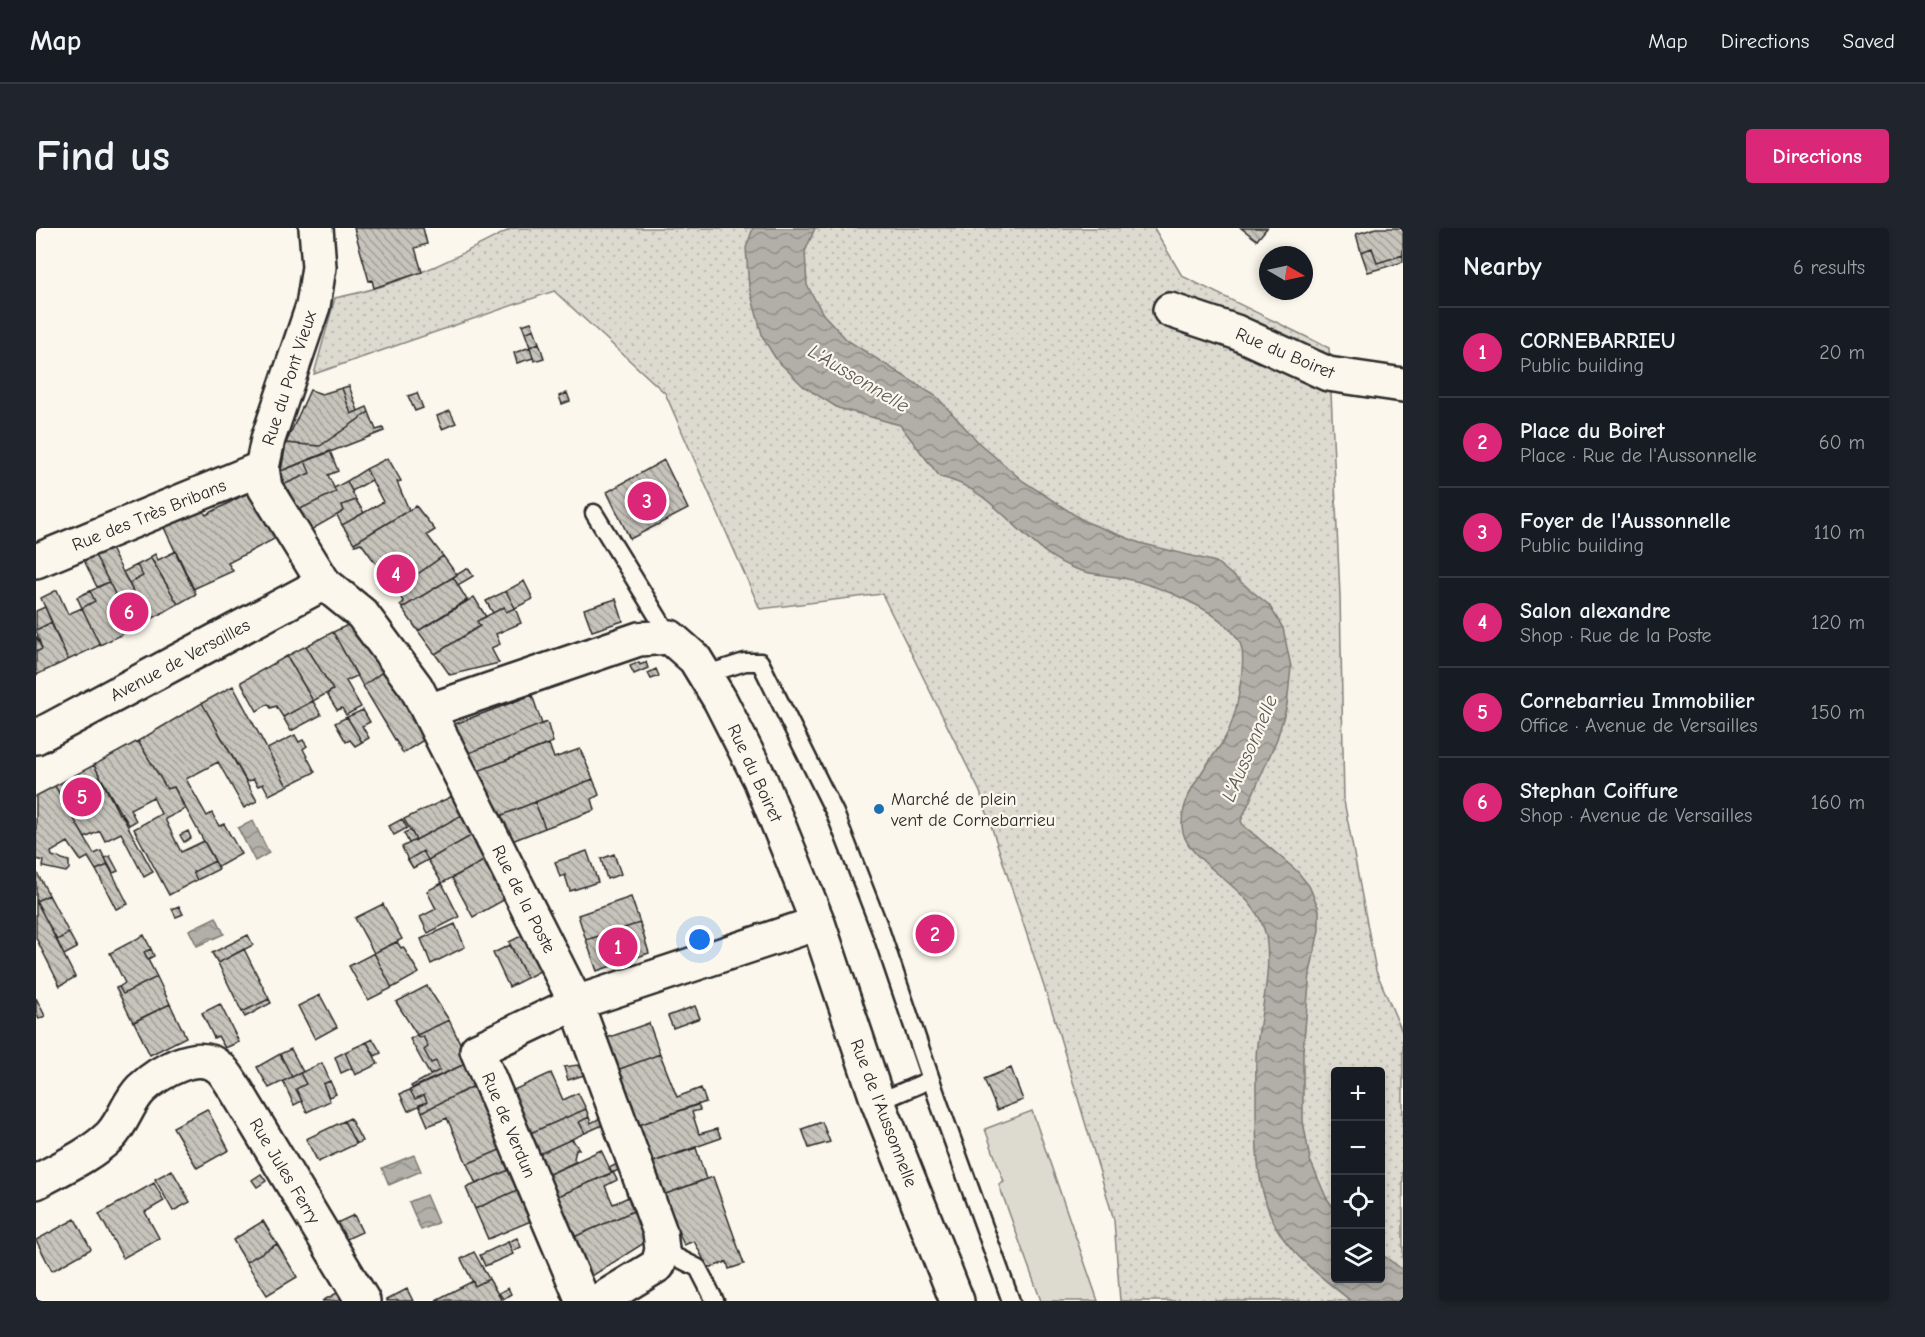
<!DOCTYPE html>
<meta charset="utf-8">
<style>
:root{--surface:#171b24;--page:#20242c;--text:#f1f3f6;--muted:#9ea1a6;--line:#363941;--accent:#db2777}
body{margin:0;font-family:"Comic Neue",sans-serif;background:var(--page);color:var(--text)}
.controls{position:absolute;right:18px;bottom:18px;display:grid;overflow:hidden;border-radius:6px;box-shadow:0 3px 9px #0003}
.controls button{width:54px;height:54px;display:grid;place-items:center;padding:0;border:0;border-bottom:2px solid var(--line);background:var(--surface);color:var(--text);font:30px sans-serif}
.compass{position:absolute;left:1223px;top:18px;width:54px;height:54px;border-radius:50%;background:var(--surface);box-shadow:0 3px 9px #0003;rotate:99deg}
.you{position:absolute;left:664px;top:712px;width:21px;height:21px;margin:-15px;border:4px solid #fff;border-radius:50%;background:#1a73e8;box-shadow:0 0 0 9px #1a73e833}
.badge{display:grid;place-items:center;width:39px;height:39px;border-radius:50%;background:var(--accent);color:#fff;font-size:20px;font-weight:700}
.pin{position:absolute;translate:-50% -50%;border:3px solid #fff;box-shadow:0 2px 6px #0006}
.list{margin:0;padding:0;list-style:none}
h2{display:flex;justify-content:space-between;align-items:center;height:78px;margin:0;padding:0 24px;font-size:26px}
h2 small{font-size:20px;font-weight:400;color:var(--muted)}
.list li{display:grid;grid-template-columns:39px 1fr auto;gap:18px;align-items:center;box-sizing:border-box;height:90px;padding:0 24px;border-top:2px solid var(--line)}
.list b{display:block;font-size:22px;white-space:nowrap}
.list p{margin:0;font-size:20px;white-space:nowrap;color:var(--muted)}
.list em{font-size:20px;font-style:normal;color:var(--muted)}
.icon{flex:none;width:33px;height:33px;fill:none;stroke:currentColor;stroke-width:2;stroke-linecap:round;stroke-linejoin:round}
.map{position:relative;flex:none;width:1367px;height:1073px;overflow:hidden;border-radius:6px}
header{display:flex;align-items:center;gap:36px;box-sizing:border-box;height:84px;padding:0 30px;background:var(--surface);border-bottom:2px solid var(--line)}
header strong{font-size:28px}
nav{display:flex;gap:33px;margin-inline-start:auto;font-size:21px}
.intro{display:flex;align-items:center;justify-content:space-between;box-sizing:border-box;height:144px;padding:0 36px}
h1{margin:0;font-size:42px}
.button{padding:15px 27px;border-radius:6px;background:var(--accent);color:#fff;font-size:21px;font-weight:700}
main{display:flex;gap:36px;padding:0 36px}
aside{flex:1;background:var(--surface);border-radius:6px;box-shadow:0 3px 9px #0003}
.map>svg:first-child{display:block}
.grass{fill:url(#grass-dots);stroke:#84827e;stroke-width:1.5;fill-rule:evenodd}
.pitch{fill:#dddad0;stroke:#84827e;stroke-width:1.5}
.water{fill:url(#water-waves);stroke:#7b7a75;stroke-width:1.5}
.building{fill:url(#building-back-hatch);stroke:#2b2b2b;stroke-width:1.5}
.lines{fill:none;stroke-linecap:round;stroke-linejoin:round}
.service-casing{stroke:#2b2b2b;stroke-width:21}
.minor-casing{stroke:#2b2b2b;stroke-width:38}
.tertiary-casing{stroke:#2b2b2b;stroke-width:38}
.service{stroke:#fbf7ec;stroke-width:16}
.minor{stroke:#fbf7ec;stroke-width:33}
.tertiary{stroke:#fbf7ec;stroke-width:33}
.poi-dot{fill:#1f6fb2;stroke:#fbf7ec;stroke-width:2}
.labels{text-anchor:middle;stroke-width:4.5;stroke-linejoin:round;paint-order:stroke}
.street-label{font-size:18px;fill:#2b2b2b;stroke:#fbf7ec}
.poi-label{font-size:18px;fill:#2b2b2b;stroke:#fbf7ec;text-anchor:start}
.water-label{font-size:20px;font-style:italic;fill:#5a5956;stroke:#fbf7ec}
</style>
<header>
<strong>Map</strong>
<nav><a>Map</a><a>Directions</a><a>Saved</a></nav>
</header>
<div class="intro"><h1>Find us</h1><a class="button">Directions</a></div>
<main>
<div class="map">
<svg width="1367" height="1073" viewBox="0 0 1367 1073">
<defs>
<pattern id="grass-dots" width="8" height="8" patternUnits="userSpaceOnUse" patternTransform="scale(1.5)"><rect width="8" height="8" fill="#dddad0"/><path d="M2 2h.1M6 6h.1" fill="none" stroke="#bebbb3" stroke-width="1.8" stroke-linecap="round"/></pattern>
<pattern id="water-waves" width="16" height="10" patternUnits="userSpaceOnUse" patternTransform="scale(1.5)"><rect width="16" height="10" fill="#b1afa7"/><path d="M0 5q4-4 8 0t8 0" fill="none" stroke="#908f88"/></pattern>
<pattern id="building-back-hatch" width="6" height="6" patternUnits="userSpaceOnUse" patternTransform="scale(1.5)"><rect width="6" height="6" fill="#c7c4bc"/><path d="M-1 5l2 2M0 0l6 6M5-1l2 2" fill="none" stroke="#a29f99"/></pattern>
</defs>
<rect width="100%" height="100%" fill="#fbf7ec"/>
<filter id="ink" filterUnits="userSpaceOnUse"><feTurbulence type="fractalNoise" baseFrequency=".0167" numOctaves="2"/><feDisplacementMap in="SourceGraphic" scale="12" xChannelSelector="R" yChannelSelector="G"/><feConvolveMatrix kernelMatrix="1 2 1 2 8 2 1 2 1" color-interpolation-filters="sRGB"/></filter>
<g filter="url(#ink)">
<!-- grass -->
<path class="grass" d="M477 0H1118L1146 48 1293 120 1304 368 1308 573 1340 743 1367 806V1073H1084L1078 992 1017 786 944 564 846 366 724 381 629 165 518 63 278 146 299 70C367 57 417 31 477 0ZM1300 844H1344V1050H1300Z"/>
<!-- pitch -->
<path class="pitch" d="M996 883 1062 1073H1005L963 957 968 954 949 901Z"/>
<!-- water -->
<path class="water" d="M717 0H779L769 24 771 57 787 86 811 112 901 169 944 216 987 253 1048 293 1104 315 1180 334 1233 377 1247 400 1255 439 1251 477 1241 511 1205 593 1207 597 1261 643 1273 658 1283 681V702L1274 745 1267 823V893L1274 932 1290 969 1299 982 1300 1050H1344L1345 1026 1367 1042V1073H1315C1292 1054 1265 1035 1247 1010 1218 969 1220 914 1220 867 1220 850 1219 833 1221 817 1225 782 1236 744 1230 708 1219 656 1148 637 1146 598 1145 567 1170 539 1186 515 1197 497 1201 479 1204 458 1206 446 1209 426 1204 415 1188 382 1120 357 1087 350 1073 347 1057 347 1043 342 988 325 963 261 904 249L864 197 802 180 767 158 740 131 727 110 713 59 710 20Z
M217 593 233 625 219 633 202 600Z
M180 689 188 706 161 718 153 702Z
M378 927 385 943 353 957 346 940Z
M390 967 402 995 385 1002 373 974Z"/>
<!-- building -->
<path class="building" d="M318 0H387L391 16 379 20 386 44 338 60 336 52 333 53Z
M1205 0H1231L1221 12Z
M1340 0H1367V27L1341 35 1336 20 1325 24 1320 6Z
M1336 20 1341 35 1367 27V34L1332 44 1325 24Z
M495 94 498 101 489 105 486 97Z
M498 101 503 115 494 119 489 105Z
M503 115 508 130 498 133 494 119Z
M494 119 497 130 481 135 478 125Z
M313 158 322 183 315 186 306 160Z
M306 160 315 186 331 179 333 184 284 218 250 215 274 162 286 166Z
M381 165 387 180 379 183 372 168Z
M531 165 534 173 526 176 523 168Z
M414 183 420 195 406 201 401 188Z
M333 184 340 202 347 200 348 203 245 243 250 215 284 218Z
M294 223 302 243 292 247 300 264 262 282 249 256 274 245 269 233Z
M352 230 365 253 361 254 373 282 318 315 306 297 347 274 330 241Z
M628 232 652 281 594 311 571 264Z
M269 233 274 245 249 256 245 243Z
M330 241 336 252 316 263 311 253Z
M311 253 320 272 306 277 308 283 273 303 262 282 300 264 298 260Z
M221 260 244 308 192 335 197 343 157 361 124 291 162 274 170 287Z
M320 272 328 285 306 297 301 287 308 283 306 277Z
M380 278 399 302 391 307 407 328 359 362 325 315 319 317 318 315Z
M72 315 112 393 97 401 57 323Z
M57 323 73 354 61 359 46 328Z
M140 323 160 366 142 376 114 329 119 326 122 332Z
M407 328 421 347 366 380 364 377 368 374 359 362Z
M115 330 142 376 112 393 93 355 107 348 101 337Z
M101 337 107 348 93 355 87 344Z
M432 340 437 348 422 357 417 349Z
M417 349 431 372 382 403 366 380Z
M488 353 497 371 479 380 470 363Z
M73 354 97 401 64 417 46 380 59 373 54 363Z
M21 362 32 386 46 380 64 417 32 432 5 370Z
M54 363 59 373 46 380 41 369Z
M470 363 479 380 470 384 468 379 457 385 450 373Z
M438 369 450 389 441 393 444 398 399 426 382 403Z
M580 371 587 393 556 403 548 381Z
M9 379 16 394 0 402V383Z
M468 379 470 384 479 380 485 395 460 406 464 416 455 420 463 435 414 447 399 426 444 398 441 393Z
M15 395 32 432 0 447V424L6 421 0 402Z
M316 395 349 442 327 458 297 404Z
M297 404 321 448 310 453 325 479 310 487 306 480 301 482 291 466 297 462 270 418Z
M0 408 6 421 0 424Z
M270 418 297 462 277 473 251 428Z
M251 428 277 473 247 489 240 478 235 480 232 476 221 483 205 454Z
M603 434 604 437 610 434 612 440 598 446 594 438Z
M620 441 623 448 615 451 612 445Z
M349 442 394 508 367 525 327 458Z
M197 458 251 558 233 567 227 556 222 558 217 551 211 554 166 475Z
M496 467 506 496 433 525 419 496Z
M277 473 285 487 255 503 247 489Z
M166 475 221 573 208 580 182 534 150 551 171 588 176 585 183 598 188 596 205 626 182 639 138 559 131 561 102 513Z
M327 482 334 494 326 498 333 510 326 514 311 489Z
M311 489 326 514 319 518 314 512 310 514 299 495Z
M511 494 517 514 442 543 433 525Z
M259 507 263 514 267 512 271 518 267 521 279 544 251 558 231 521Z
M102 513 131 561 138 559 149 581 129 591 145 624 168 613 179 633 157 644 161 652 133 667 98 601 125 586 117 569 94 581 100 593 93 597 86 585 83 586 58 537Z
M513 516 518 530 544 521 557 551 464 588 442 543Z
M58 537 117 644 108 649 85 605 69 613 64 603 49 610 19 558Z
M557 551 563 567 556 571 559 582 509 600 499 574Z
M19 558 58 626 65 623 72 637 60 642 52 629 45 633 32 614 15 624 16 628 33 633V641L30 644 7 639 8 633 0 631V568Z
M423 565 432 584 380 612 368 591Z
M499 574 509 600 476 613 464 588Z
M432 584 442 604 392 632 387 623 372 632 366 619Z
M366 591 371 600 358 607 353 598Z
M375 602 380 612 373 615 368 605Z
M152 603 155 610 148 614 144 607Z
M442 604 455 629 406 655 392 632Z
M387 623 392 632 377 640 372 632Z
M551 623 562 654 534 663 529 647 524 649 519 634Z
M578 626 585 646 571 651 565 631Z
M74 628 82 643 77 645 69 630Z
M455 629 475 668 437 689 416 650Z
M179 633 183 641 161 652 157 644Z
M72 637 92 676 80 681 60 642Z
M0 643 13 667 0 673Z
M406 655 423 689 392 705 384 689 400 681 391 663Z
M13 667 33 705 21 712 0 673Z
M595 669 604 695 550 712 542 687Z
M0 672 39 749 24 758 0 710Z
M347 676 366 711 338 725 319 690Z
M143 678 147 686 140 689 136 681Z
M604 695 613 725 561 743 550 712Z
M419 696 429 719 395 736 385 711Z
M493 704 511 739 491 750 473 714Z
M33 705 41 720 28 727 21 712Z
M108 707 115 721 108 724 121 749 87 766 83 759 89 755 74 725Z
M212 707 217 717 182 735 176 725Z
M361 714 365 720 367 719 383 745 356 760 338 725Z
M474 717 491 750 473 759 457 725Z
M115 721 118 728 112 731 108 724Z
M208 721 233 771 206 784 182 735Z
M338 725 356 760 332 772 313 738Z
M121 749 134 776 97 794 80 760 83 759 87 766Z
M391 758 413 792 381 807 360 774Z
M284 767 301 799 279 811 262 778Z
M0 770 9 788 3 791 0 786Z
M233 771 235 775 209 789 206 784Z
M134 776 150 809 114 827 98 794Z
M184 776 203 814 189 820 182 808 178 810 166 785Z
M659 778 664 790 637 800 632 788Z
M413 792 433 834 376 860 375 858 404 842 400 833 395 835 388 822 392 819 387 808 383 810 381 807Z
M613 795 624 826 581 842 571 810Z
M381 807 383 810 387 808 392 819 388 822 395 835 400 833 404 842 394 847 374 811Z
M337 811 345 825 339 828 331 814Z
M331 814 342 836 319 847 309 824Z
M255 821 267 844 256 849 244 826Z
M309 824 316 840 305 845 299 829Z
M244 826 256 849 233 860 221 839Z
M624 826 641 869 665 860 670 874 600 898 581 842Z
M433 834 442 856 386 884 383 877 391 874 388 867 379 871 374 862Z
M286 835 294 853 287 856 294 873 271 884 260 861 270 856 264 845Z
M542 837 548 847 532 852 528 839Z
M975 840 987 872 961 882 948 851Z
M264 845 270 856 260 861 266 873 258 877 247 853Z
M515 845 527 872 542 865 550 881 492 906 473 864Z
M294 853 300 866 293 869 287 856Z
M442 856 471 919 431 936 411 890 392 898 386 884Z
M374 862 379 871 388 867 391 874 372 883 364 866Z
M662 876 664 882 656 884 663 906 681 901 685 910 614 935 600 898Z
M171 881 193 922 161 940 137 899Z
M550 881 553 889 543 894 549 905 501 927 492 906Z
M568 888 571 895 549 905 543 894 553 889 555 895Z
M314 890 326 913 320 916 308 893Z
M308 893 320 916 282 934 270 911Z
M786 894 794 914 773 920 766 901Z
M536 911 543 921H540L538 931 541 934 511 947 501 927Z
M471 919 480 939 440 956 431 936Z
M660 920 670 951 627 967 614 935Z
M565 922 576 945 520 969 511 947Z
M585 934 587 940 576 945 573 940Z
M480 939 488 959 439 981 430 960Z
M136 942 154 974 137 983 119 951Z
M577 944 581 952 569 958 577 976 597 967 602 981 538 1009 520 969Z
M225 946 230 953 221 959 216 952Z
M677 949 708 1036 693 1041 691 1034 672 1040 658 1013 648 1017 627 967Z
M118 955 128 973 109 984 123 1010 87 1030 63 986Z
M488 959 502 990 452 1011 439 981Z
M602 981 613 1012 556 1048 538 1009Z
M318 987 326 1004 302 1015 294 998Z
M39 991 55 1021 16 1043 0 1012Z
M227 993 241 1016 210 1034 197 1012Z
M481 1010 485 1019 476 1023 472 1014Z
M472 1014 477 1026 449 1038 444 1027Z
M241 1016 261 1049 231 1067 210 1034Z
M438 1024 453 1051 439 1058 425 1031Z
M453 1051 466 1073 400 1072 437 1053 439 1058Z
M472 1060 475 1066 467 1071 463 1065Z
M371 1061 377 1073H351L350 1072Z
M303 1064 308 1073H286Z"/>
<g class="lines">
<defs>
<path id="service" d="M558 285 634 409
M668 447 709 434H724L799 585 844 701 903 875 975 1073
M842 874 894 852
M626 1022 662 1040 679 1073"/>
<path id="minor" d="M1134 82 1200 104 1292 146 1367 157
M0 333 226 240
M288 355 326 386 380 459 540 775 624 1004 626 1022 622 1037 563 1073
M392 483 603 411 634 409 659 431 684 472 724 551 782 695 842 874 921 1073
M0 954C25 940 53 928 74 908 87 895 92 874 105 861 122 845 162 820 184 840 190 845 195 855 200 862L327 1073
M547 1073 441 822 540 775 782 695"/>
<path id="tertiary" d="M0 509 288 355 229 260 226 240 232 211 277 78 283 39 280 0"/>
</defs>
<!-- service casing -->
<use href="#service" class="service-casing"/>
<!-- minor casing -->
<use href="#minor" class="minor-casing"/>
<!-- tertiary casing -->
<use href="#tertiary" class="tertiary-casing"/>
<!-- service -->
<use href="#service" class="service"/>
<!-- minor -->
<use href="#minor" class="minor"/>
<!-- tertiary -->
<use href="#tertiary" class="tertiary"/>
</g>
</g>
<!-- markers -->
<circle class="poi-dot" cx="843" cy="581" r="6"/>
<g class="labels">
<!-- street labels -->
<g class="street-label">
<text transform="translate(1249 125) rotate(23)" y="6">Rue du Boiret</text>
<text transform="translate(253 150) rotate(-72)" y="6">Rue du Pont Vieux</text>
<text transform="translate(113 287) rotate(-22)" y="6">Rue des Très Bribans</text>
<text transform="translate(144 432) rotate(-28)" y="6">Avenue de Versailles</text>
<text transform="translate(719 545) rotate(65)" y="6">Rue du Boiret</text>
<text transform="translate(488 671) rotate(63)" y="6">Rue de la Poste</text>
<text transform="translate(848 885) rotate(69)" y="6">Rue de l'Aussonnelle</text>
<text transform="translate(473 897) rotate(67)" y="6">Rue de Verdun</text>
<text transform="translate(249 943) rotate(59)" y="6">Rue Jules Ferry</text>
</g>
<!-- poi labels -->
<g class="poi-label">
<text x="855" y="577">Marché de plein<tspan x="855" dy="21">vent de Cornebarrieu</tspan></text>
</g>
<!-- water labels -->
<g class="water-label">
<text transform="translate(823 150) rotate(31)" y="7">L'Aussonnelle</text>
<text transform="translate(1213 520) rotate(-67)" y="7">L'Aussonnelle</text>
</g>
</g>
</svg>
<div class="controls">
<button>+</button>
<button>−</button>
<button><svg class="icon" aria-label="locate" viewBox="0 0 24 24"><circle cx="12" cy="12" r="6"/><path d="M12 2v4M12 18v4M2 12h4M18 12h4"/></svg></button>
<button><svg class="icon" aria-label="layers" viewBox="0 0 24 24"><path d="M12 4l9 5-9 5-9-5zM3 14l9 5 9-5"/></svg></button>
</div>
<svg class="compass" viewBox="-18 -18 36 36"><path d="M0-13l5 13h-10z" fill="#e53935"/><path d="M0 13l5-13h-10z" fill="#9ea1a6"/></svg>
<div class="you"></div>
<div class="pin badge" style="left:582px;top:719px">1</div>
<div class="pin badge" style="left:899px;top:706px">2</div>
<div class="pin badge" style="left:611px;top:273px">3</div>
<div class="pin badge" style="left:360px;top:346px">4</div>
<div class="pin badge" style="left:46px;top:569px">5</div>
<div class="pin badge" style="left:93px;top:384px">6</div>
</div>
<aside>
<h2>Nearby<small>6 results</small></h2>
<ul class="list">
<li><span class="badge">1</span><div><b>CORNEBARRIEU</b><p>Public building</p></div><em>20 m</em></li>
<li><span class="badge">2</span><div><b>Place du Boiret</b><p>Place · Rue de l'Aussonnelle</p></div><em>60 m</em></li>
<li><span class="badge">3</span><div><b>Foyer de l'Aussonnelle</b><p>Public building</p></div><em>110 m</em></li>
<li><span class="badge">4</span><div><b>Salon alexandre</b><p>Shop · Rue de la Poste</p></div><em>120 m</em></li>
<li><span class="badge">5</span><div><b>Cornebarrieu Immobilier</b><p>Office · Avenue de Versailles</p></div><em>150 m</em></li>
<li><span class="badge">6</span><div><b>Stephan Coiffure</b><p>Shop · Avenue de Versailles</p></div><em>160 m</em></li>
</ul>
</aside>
</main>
